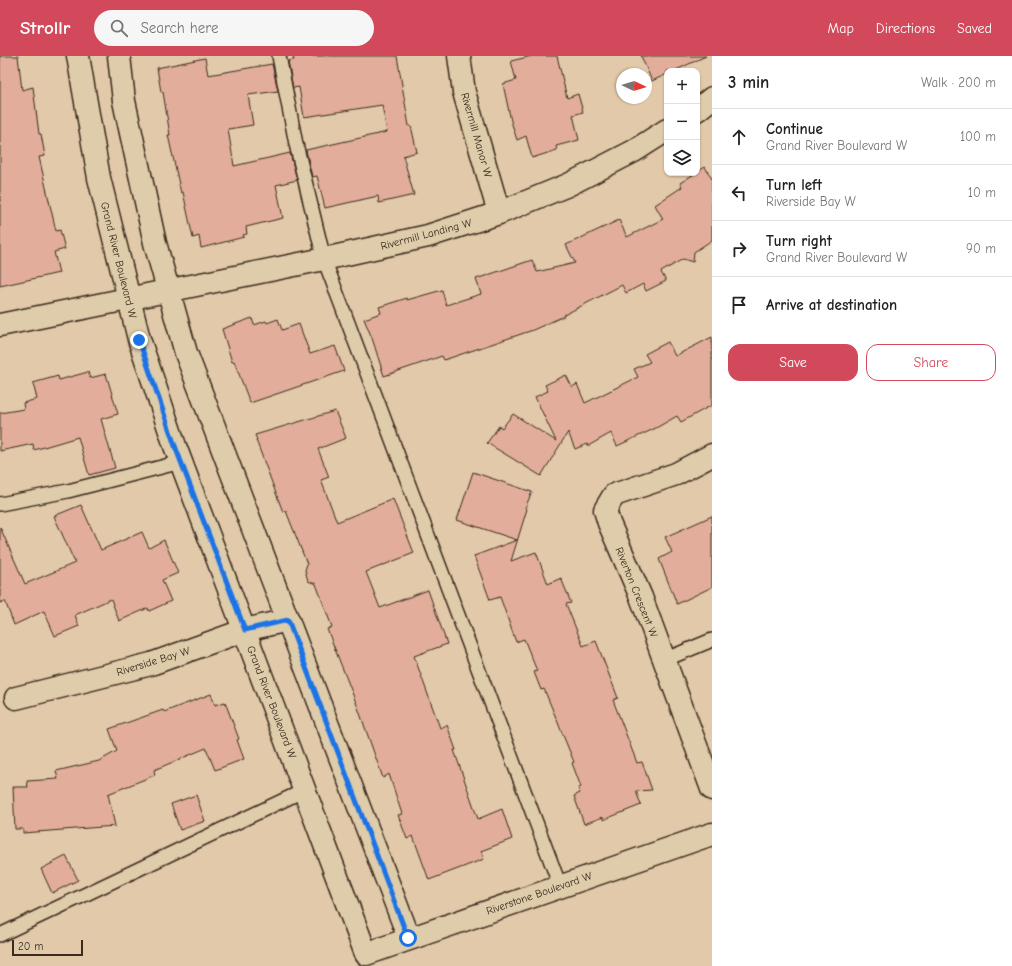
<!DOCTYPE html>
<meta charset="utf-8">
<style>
:root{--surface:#fff;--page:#f6f6f6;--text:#222;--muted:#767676;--line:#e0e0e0;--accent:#d1495b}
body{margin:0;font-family:"Comic Neue",sans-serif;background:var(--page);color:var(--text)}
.controls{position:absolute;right:12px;top:12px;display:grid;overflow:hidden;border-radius:8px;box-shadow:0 1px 3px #0004}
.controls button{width:36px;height:36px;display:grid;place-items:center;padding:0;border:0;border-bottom:1px solid var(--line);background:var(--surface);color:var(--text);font:20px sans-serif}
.compass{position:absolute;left:616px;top:12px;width:36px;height:36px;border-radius:50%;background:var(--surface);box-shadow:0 1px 3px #0004;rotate:94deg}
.scale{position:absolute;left:12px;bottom:10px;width:71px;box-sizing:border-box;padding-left:4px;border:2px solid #3b2a1e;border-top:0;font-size:11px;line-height:14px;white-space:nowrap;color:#3b2a1e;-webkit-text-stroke:3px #deccaa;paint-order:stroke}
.stop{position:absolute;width:12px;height:12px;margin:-9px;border:3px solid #1a73e8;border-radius:50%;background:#fff}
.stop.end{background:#1a73e8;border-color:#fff;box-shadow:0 1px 4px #0008}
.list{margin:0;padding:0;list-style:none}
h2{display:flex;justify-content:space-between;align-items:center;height:52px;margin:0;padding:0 16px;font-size:17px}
h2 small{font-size:13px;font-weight:400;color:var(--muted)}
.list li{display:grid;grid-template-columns:26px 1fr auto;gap:12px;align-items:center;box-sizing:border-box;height:56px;padding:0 16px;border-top:1px solid var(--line)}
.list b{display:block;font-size:15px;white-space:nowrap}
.list p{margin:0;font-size:13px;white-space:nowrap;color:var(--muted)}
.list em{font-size:13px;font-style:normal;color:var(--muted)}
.actions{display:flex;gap:8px;padding:12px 16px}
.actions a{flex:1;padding:9px 0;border:1px solid var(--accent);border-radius:12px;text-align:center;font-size:14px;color:var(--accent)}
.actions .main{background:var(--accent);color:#fff}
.icon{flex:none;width:22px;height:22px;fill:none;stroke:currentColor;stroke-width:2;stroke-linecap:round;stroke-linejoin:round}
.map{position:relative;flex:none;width:712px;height:910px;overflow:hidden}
header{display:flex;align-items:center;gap:24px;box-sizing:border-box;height:56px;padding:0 20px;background:var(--accent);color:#fff}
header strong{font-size:19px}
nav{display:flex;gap:22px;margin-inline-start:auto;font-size:14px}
.search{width:280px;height:36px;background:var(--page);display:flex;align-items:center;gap:10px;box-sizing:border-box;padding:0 14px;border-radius:22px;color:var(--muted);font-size:15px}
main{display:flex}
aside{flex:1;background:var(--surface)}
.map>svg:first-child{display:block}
.building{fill:#e2ae9b;stroke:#3b2a1e}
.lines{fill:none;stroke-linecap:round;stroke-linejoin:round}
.lane-casing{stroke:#3b2a1e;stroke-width:16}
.street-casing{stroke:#3b2a1e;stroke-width:25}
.secondary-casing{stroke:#3b2a1e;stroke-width:25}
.lane{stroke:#deccaa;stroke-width:13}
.street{stroke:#deccaa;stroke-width:22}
.secondary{stroke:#deccaa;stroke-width:22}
.route{stroke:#1a73e8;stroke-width:5}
.labels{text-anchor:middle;stroke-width:3;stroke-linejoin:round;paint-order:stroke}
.street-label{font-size:11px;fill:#3b2a1e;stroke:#deccaa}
</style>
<header>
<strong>Strollr</strong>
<div class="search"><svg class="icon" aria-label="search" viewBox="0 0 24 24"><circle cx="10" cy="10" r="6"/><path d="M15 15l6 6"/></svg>Search here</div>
<nav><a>Map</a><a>Directions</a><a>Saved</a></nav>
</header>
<main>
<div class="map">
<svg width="712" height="910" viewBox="0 0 712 910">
<rect width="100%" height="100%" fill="#e2c9aa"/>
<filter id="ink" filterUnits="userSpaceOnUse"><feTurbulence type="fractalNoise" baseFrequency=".025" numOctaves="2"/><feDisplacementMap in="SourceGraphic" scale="8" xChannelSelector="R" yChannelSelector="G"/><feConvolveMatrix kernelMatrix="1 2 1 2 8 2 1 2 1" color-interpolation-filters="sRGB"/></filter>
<g filter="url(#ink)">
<!-- building -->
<path class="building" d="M0 0H18L22 34 33 31 39 78H41L45 100 39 101 56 175 60 174 65 193 54 196 59 217 0 230Z
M293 0H397L409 70H411L417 96 403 100 414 139 379 147 378 140 325 152 317 120 312 121 306 94 387 76 382 49 304 61 299 31 293 32 288 5 294 4Z
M532 0H557L567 42 578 38 583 56 573 59 579 84 556 90 557 94 532 102 526 80 517 84 511 65 503 28 516 24 511 5Z
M641 0H706L674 15H667V18L652 25Z
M205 2 208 19 272 8 278 35 248 39 253 69 228 73 234 110 290 97 297 124 276 129 283 162 246 171 247 178 243 179 244 181 201 192 199 180 193 182 183 136 181 137 168 79H170L163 36H161L157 12Z
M705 111 712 123V184L694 196 693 206 683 203 661 216 666 225 646 235 643 228 626 237 622 229 564 259V260L533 274 444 304 442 300 384 320 372 282 364 263 381 257 379 251 407 242V244L442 234 446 249 481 238 476 223 532 204 537 216 575 207 566 189 619 164 627 181 663 163 655 149 682 131 680 127Z
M252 262 254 269 266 265 267 267 278 263 282 274 299 268 310 298 335 290 344 315 250 347 234 305 232 306 222 273Z
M712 281V349L681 366 677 360 656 372 617 390 611 377 588 390 587 388 575 393 568 376 541 420 487 387 499 370 502 372 513 358 556 385 535 341 548 335 545 329 566 319 572 331 577 328 585 347 638 321 634 313 650 306 645 298 668 286 675 300Z
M88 316 90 322 106 318 118 358 101 363 115 412 89 419 78 381 34 394 33 388 0 395V357L24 353 23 347 37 343 33 327 58 320 59 324Z
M335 355 346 382 318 393 329 421 321 424 337 466 393 443 414 497 366 516 380 552 428 534 447 588 414 600 440 672 447 669 456 694H454L478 763 502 753 512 783 481 795 484 803 429 824 413 780 407 783 398 759 402 758 389 718 383 722 357 649 327 573 332 571 316 528 308 525 305 514 307 508 286 455 283 456 256 384H257L255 379Z
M473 416 532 436 525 452 527 453 511 505 536 496 548 528 561 522 571 547 566 548 583 590 596 585 618 642 613 644 637 707 642 706 652 734 636 735 641 749 603 764V761L584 768 574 740 580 737 578 732 581 731 572 707 574 706 554 657 544 633 541 634 534 616 537 615 524 583 516 586 500 541 490 544 474 500 517 484 457 464Z
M81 449 101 494 142 476 149 492 164 484 178 517 162 524 171 545 149 555 148 552 119 565 111 543 75 559 79 570 55 580 44 555 14 569 5 545 0 547V471L25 528 75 507 54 460Z
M712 460V531L677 548 659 503 672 496 665 481Z
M211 638 215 649 225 646 239 683 237 684 244 703 215 714 206 692 154 714 155 719 108 738 115 770 23 777V773H15L13 731H28L27 725 58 723 56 715 99 705 117 695 109 673 163 654 164 656Z
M196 739 205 765 180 774 171 748Z
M66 800 78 824 52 837 41 813Z"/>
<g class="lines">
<defs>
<path id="lane" d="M279 0 296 88 324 203 560 830
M0 448 68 435 181 406
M664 604 712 584
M0 879 305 734"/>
<path id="street" d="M459 0 464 36 499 157
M697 54 712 42
M0 269 324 203 428 180 499 157 568 129 634 95 667 74
M712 399 676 418 614 439 605 454 609 467 641 541 712 733
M16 642 151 608 245 574 288 564"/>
<path id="secondary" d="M78 0 99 122 139 283 175 390 366 898 712 778
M119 0 124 45 155 187 186 297 409 882"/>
</defs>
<!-- lane casing -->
<use href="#lane" class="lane-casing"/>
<!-- street casing -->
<use href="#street" class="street-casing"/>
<!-- secondary casing -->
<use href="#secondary" class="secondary-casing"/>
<!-- lane -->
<use href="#lane" class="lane"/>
<!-- street -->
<use href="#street" class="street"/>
<!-- secondary -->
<use href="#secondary" class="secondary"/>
</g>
</g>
<g class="lines" filter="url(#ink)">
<!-- route -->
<path class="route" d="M139 284 175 390 245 574 288 564 408 882"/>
</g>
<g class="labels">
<!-- street labels -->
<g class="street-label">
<text transform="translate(477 79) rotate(74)" y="4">Rivermill Manor W</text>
<text transform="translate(426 178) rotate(-15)" y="4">Rivermill Landing W</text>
<text transform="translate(119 204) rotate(76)" y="4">Grand River Boulevard W</text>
<text transform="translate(637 536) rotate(68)" y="4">Riverton Crescent W</text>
<text transform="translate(153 605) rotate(-17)" y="4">Riverside Bay W</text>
<text transform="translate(272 646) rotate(69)" y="4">Grand River Boulevard W</text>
<text transform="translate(539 837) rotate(-19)" y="4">Riverstone Boulevard W</text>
</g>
</g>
</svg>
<div class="controls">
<button>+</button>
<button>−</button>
<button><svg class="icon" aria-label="layers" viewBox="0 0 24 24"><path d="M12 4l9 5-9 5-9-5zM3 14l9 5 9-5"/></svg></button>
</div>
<svg class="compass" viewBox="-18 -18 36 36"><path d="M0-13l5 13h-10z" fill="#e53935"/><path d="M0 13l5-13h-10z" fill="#767676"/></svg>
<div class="scale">20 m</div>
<div class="stop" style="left:408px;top:882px"></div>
<div class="stop end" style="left:139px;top:284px"></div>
</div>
<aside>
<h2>3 min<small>Walk · 200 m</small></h2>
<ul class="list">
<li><svg class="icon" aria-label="ahead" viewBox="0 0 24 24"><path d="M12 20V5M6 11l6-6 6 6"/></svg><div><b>Continue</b><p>Grand River Boulevard W</p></div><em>100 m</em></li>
<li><svg class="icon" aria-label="left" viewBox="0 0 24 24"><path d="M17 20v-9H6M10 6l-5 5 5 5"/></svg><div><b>Turn left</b><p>Riverside Bay W</p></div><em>10 m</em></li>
<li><svg class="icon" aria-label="right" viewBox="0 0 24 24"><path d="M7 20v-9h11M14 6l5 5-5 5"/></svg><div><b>Turn right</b><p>Grand River Boulevard W</p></div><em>90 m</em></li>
<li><svg class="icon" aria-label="arrive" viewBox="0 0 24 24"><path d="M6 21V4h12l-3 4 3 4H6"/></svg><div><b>Arrive at destination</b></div></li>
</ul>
<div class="actions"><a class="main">Save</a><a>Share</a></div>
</aside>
</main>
